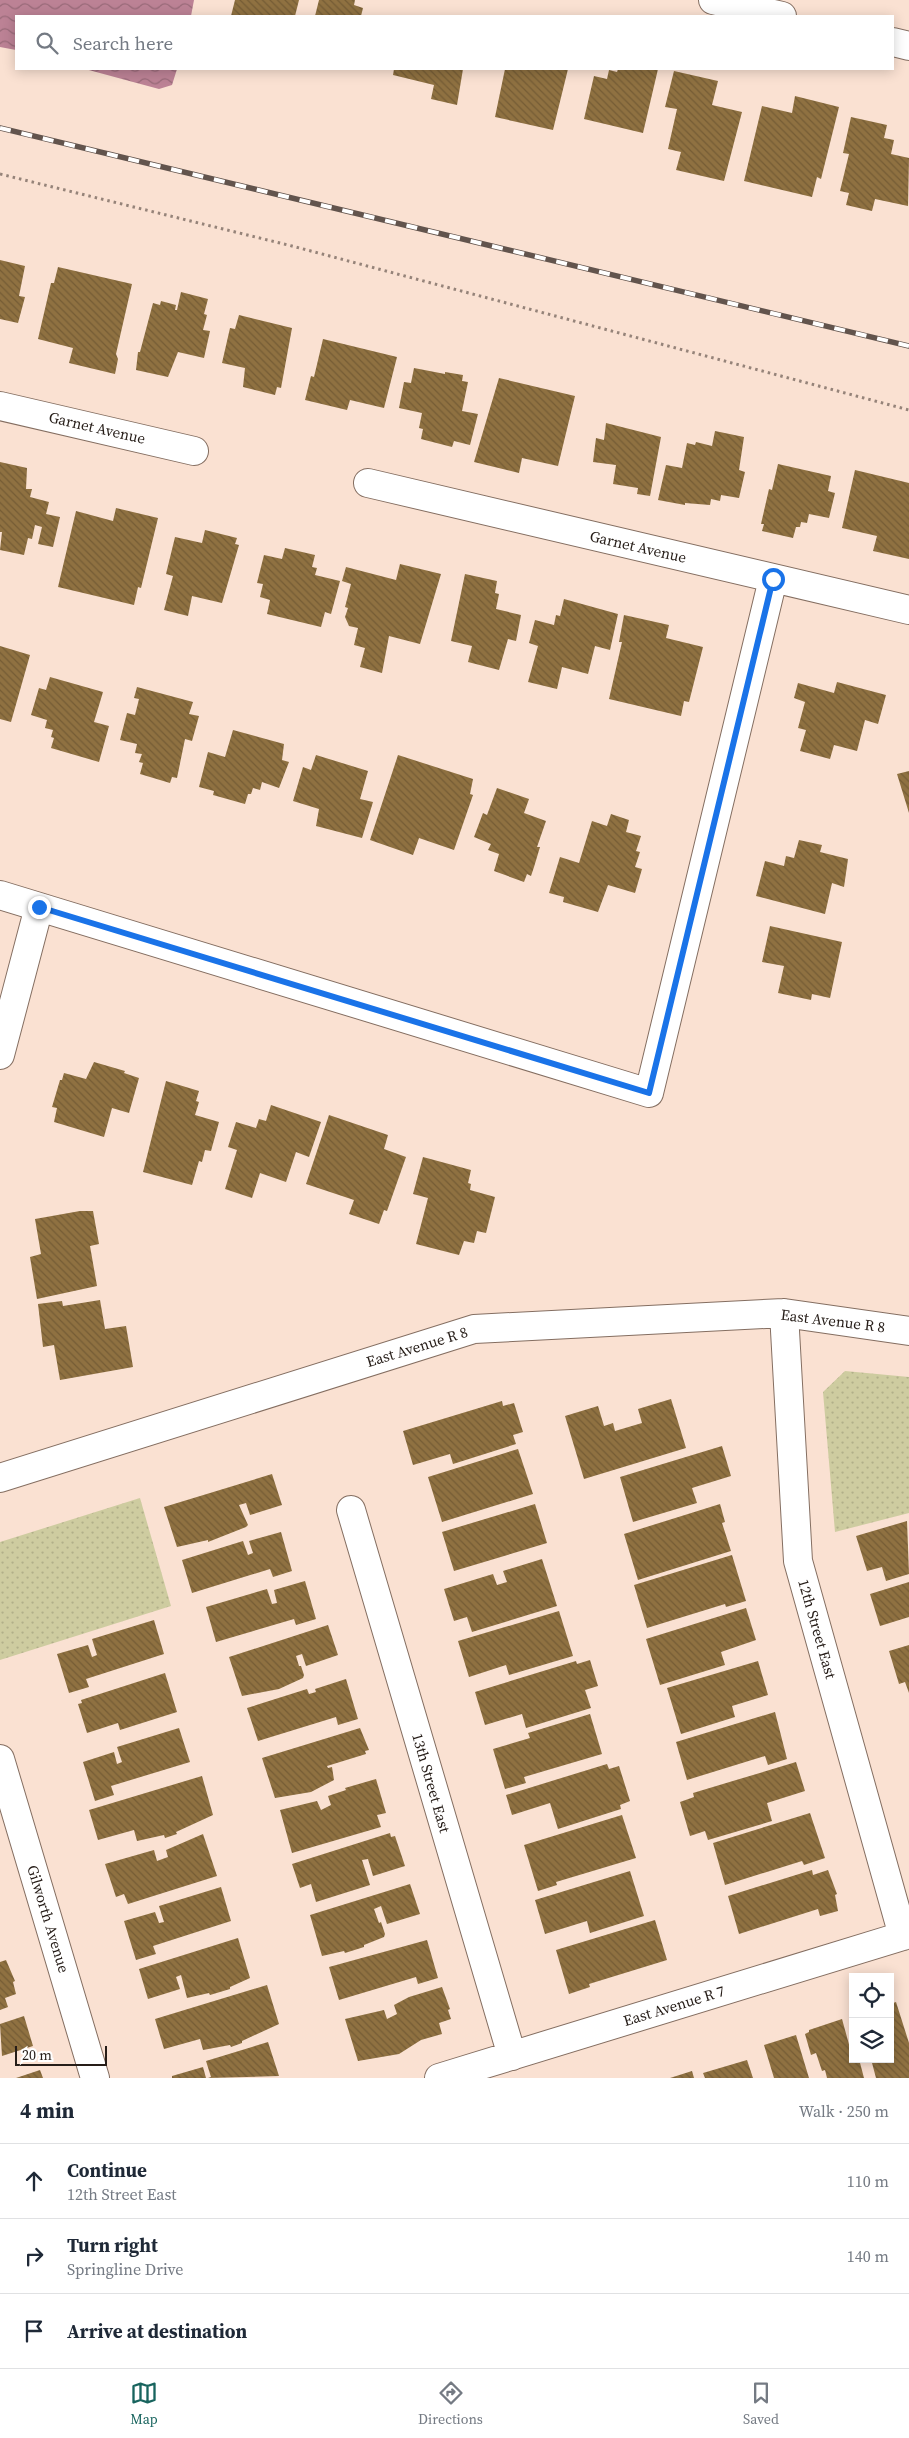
<!DOCTYPE html>
<meta charset="utf-8">
<style>
:root{--surface:#fff;--page:#f2f2f3;--text:#1f2937;--muted:#747a83;--line:#e0e1e3;--accent:#18645e}
body{margin:0;font-family:"Source Serif 4",serif;background:var(--page);color:var(--text)}
.controls{position:absolute;right:15px;bottom:15px;display:grid;overflow:hidden;border-radius:0px;box-shadow:0 2px 12px #0003}
.controls button{width:45px;height:45px;display:grid;place-items:center;padding:0;border:0;border-bottom:1px solid var(--line);background:var(--surface);color:var(--text);font:25px sans-serif}
.scale{position:absolute;left:15px;bottom:12px;width:92px;box-sizing:border-box;padding-left:5px;border:2px solid #261d18;border-top:0;font-size:14px;line-height:18px;white-space:nowrap;color:#261d18;-webkit-text-stroke:4px #fff;paint-order:stroke}
.stop{position:absolute;width:15px;height:15px;margin:-11px;border:4px solid #1a73e8;border-radius:50%;background:#fff}
.stop.end{background:#1a73e8;border-color:#fff;box-shadow:0 1px 5px #0008}
.list{margin:0;padding:0;list-style:none}
h2{display:flex;justify-content:space-between;align-items:center;height:65px;margin:0;padding:0 20px;font-size:21px}
h2 small{font-size:16px;font-weight:400;color:var(--muted)}
.list li{display:grid;grid-template-columns:32px 1fr auto;gap:15px;align-items:center;box-sizing:border-box;height:75px;padding:0 20px;border-top:1px solid var(--line)}
.list b{display:block;font-size:19px;white-space:nowrap}
.list p{margin:0;font-size:16px;white-space:nowrap;color:var(--muted)}
.list em{font-size:16px;font-style:normal;color:var(--muted)}
.icon{flex:none;width:28px;height:28px;fill:none;stroke:currentColor;stroke-width:2;stroke-linecap:round;stroke-linejoin:round}
.map{position:relative;flex:none;width:909px;height:2078px;overflow:hidden}
.search{position:absolute;background:var(--surface);box-shadow:0 2px 12px #0003;left:15px;right:15px;top:15px;height:55px;display:flex;align-items:center;gap:12px;box-sizing:border-box;padding:0 18px;border-radius:0px;color:var(--muted);font-size:19px}
.sheet{height:290px;background:var(--surface)}
nav{display:flex;justify-content:space-around;align-items:center;box-sizing:border-box;height:70px;border-top:1px solid var(--line);background:var(--surface);font-size:14px;color:var(--muted)}
nav a{display:grid;justify-items:center;gap:2px}
nav .on{color:var(--accent)}
.map>svg:first-child{display:block}
.park{fill:url(#park-dots)}
.water{fill:url(#water-waves)}
.building{fill:url(#building-back-hatch)}
.lines{fill:none;stroke-linecap:round;stroke-linejoin:round}
.minor-casing{stroke:#846e61;stroke-width:30}
.path{stroke:#958379;stroke-width:3;stroke-dasharray:2.5 4;stroke-linecap:butt}
.minor{stroke:#fff;stroke-width:28}
.rail-casing{stroke:#62544d;stroke-width:5.5}
.rail{stroke:#fff;stroke-width:4;stroke-dasharray:11;stroke-linecap:butt}
.route{stroke:#1a73e8;stroke-width:6}
.labels{text-anchor:middle;stroke-width:4.5;stroke-linejoin:round;paint-order:stroke}
.street-label{font-size:15px;fill:#261d18;stroke:#fff}
</style>
<div class="map">
<svg width="909" height="2078" viewBox="0 0 909 2078">
<defs>
<pattern id="park-dots" width="8" height="8" patternUnits="userSpaceOnUse" patternTransform="scale(1.25)"><rect width="8" height="8" fill="#cecca0"/><path d="M2 2h.1M6 6h.1" fill="none" stroke="#b1af89" stroke-width="1.8" stroke-linecap="round"/></pattern>
<pattern id="water-waves" width="16" height="10" patternUnits="userSpaceOnUse" patternTransform="scale(1.25)"><rect width="16" height="10" fill="#bc8295"/><path d="M0 5q4-4 8 0t8 0" fill="none" stroke="#996a79"/></pattern>
<pattern id="building-back-hatch" width="6" height="6" patternUnits="userSpaceOnUse" patternTransform="scale(1.25)"><rect width="6" height="6" fill="#8f7141"/><path d="M-1 5l2 2M0 0l6 6M5-1l2 2" fill="none" stroke="#755c35"/></pattern>
</defs>
<rect width="100%" height="100%" fill="#fae1d2"/>
<!-- park -->
<path class="park" d="M845 1371 909 1377V1513L835 1532 823 1392Z
M140 1498 171 1606 0 1660V1542Z"/>
<!-- water -->
<path class="water" d="M0 0H194L191 16H16V50L0 47Z
M85 69H177L172 85 159 89Z"/>
<!-- building -->
<path class="building" d="M235 0H299L295 16H231Z
M319 0H355L354 5 363 8 361 16H315Z
M394 69H463L457 105 431 99 434 85 393 75Z
M505 69H568L553 130 495 117Z
M618 69H658L643 133 584 119 594 76 607 79 609 70 617 72Z
M674 71 718 81 712 105 742 112 724 181 676 170 681 152 668 149 677 109 665 107Z
M795 96 839 107 821 179 817 177 812 197 744 181 762 106 792 113Z
M851 117 887 125 884 138 894 140 891 154 909 158 908 206 875 199 872 211 846 205 849 193 840 191 849 154 843 153Z
M0 260 25 266 19 296 25 297 18 323 0 319Z
M58 267 132 284 116 354 118 359 115 374 69 363 73 348 38 339 51 283H54Z
M181 292 208 299 204 314 207 315 203 330 210 331 204 358 178 352 168 377 136 370 138 352H140L153 303 160 305 161 301 176 305 175 310H177Z
M239 315 292 328 281 388 277 387 275 395 243 387 245 368 222 363 230 328 235 329Z
M323 339 397 357 384 408 350 400 347 410 305 400 311 376 314 377Z
M414 368 445 374V372L463 375 462 381 468 382 462 411 478 414 470 445 454 441 452 447 421 439 423 429 419 428 422 413 399 408 404 382 411 383Z
M499 378 575 396 558 466 522 458 519 473 474 462Z
M606 423 661 437 650 496 637 494 638 488 613 484 616 465 593 462 596 438 604 440Z
M715 431 744 437 739 470 745 472 739 498 721 495 720 501 711 499 710 505 685 503V505L658 500 666 465 682 468 687 443 695 445 696 442 712 446Z
M0 462 27 468 26 489H32L30 497 49 502 46 514 60 517 53 547 38 544 42 527 35 525 32 539 28 538 24 555 0 550 2 532H0Z
M778 464 831 476 828 491 835 493 829 518 809 514 807 523 801 522 800 527H796L793 538 762 531 764 524H761L769 489 772 490Z
M855 470 909 483V559L873 551 877 536 842 528Z
M116 508 158 518 141 588 138 587 134 605 58 587 76 511 113 521Z
M205 530 237 538 235 544 239 545 222 603 192 596 188 616 164 610 173 576 166 574 175 537 202 543Z
M285 548 315 555 312 567 317 568 315 575 340 581 331 614 325 612 321 627 267 614 270 600 260 597 263 584 257 583 264 555 282 559Z
M400 564 441 574 420 644 389 636 382 673 360 667 365 648 354 645 358 628 349 626 345 617 348 608 345 607 351 584 342 581 346 567 396 580Z
M465 574 497 581 495 593 499 594 496 609 521 615 516 641 508 639 499 670 468 662 472 646 451 641Z
M564 599 618 614 610 650 595 646 588 674 562 667 557 689 528 682 538 646 529 643 535 620 554 625 556 615 560 616Z
M624 615 669 625 666 638 703 647 689 702 684 701 681 716 609 699 622 642H619Z
M0 646 30 655 11 722 0 719Z
M50 677 103 692 94 722 109 726 99 762 51 748 54 738 51 737 53 730 45 728 47 720 31 715 39 688 46 690Z
M837 682 886 695 878 724 865 720 857 751 834 745 830 759 800 751 806 730 798 728 805 702 794 698 798 683 834 693Z
M137 687 193 702 189 714 199 716 192 741 185 739 177 778 172 777 170 783 140 774 143 763 139 762 142 754 135 753 137 744 120 740 127 713 135 715 139 699 134 698Z
M233 730 284 744 282 760 289 762 279 788 262 782 260 790 253 788 251 794H248L245 804 213 795 214 791 199 787 208 752 225 757Z
M316 755 368 771 360 799 373 802 362 838 316 826 319 809 293 801 303 767 311 770Z
M398 755 473 779 470 794 473 795 454 850 419 838 413 855 370 840Z
M909 771V813L897 774Z
M497 788 529 799 524 813 546 821 537 847H540L534 867 531 876 527 874 524 882 494 871 499 854 488 850 491 844 474 837 483 813 487 815Z
M611 814 629 820 626 832 641 836 636 851 640 852 635 867 642 869 635 893 608 885 598 912 563 902 564 897 549 893 560 857 579 863 592 821 607 826Z
M799 840 822 845 820 852 848 859 844 887 832 883 825 914 756 896 765 861 784 866 786 856 794 858Z
M770 926 842 942 830 998 812 994 811 1000 778 993 784 966 762 962Z
M94 1062 125 1071 124 1073 139 1078 129 1113 112 1108 104 1137 54 1122 57 1108 52 1107 60 1080H62L64 1073 86 1079Z
M166 1081 199 1091 196 1101 199 1102 195 1115 219 1122 211 1151 205 1150 202 1162 199 1161 192 1185 143 1172Z
M271 1105 321 1122 309 1157 296 1152 286 1182 260 1173 252 1198 225 1189 237 1150 228 1147 236 1122 256 1128 259 1119 266 1121Z
M329 1115 388 1135 384 1149 406 1157 387 1211 384 1210 379 1224 349 1214 354 1200 306 1184Z
M423 1157 471 1170 468 1183 471 1184 470 1190 495 1197 486 1233 477 1231 474 1243 464 1241 459 1255 416 1244 428 1198 413 1194Z
M80 1211H93L99 1244 90 1246 97 1286 37 1299 30 1257 41 1254 35 1219Z
M100 1300 105 1329 126 1326 133 1367 60 1380 54 1345 43 1347 38 1304 62 1301 63 1306Z
M671 1399 686 1448 584 1479 565 1416 598 1406 604 1426 613 1423 615 1431 642 1423 638 1409Z
M502 1401 503 1406 514 1403 523 1432 513 1435 516 1444 453 1464 450 1454 413 1465 403 1431Z
M722 1446 731 1476 692 1488 697 1503 633 1522 620 1477Z
M518 1449 533 1494 442 1522 428 1477Z
M272 1474 282 1505 250 1515 246 1503 239 1505 248 1525 246 1527 208 1542V1540L177 1547 164 1507Z
M535 1504 547 1543 454 1571 442 1532Z
M720 1504 725 1522 722 1523 731 1551 638 1580 624 1534Z
M907 1521 909 1574 886 1581 882 1567 867 1571 856 1536Z
M281 1532 292 1571 273 1577 270 1569 192 1593 182 1560 243 1541 248 1555 253 1553 249 1541Z
M732 1555 746 1601 726 1607 725 1604 647 1628 634 1585Z
M542 1559 557 1606 472 1632 467 1617 454 1621 444 1589 493 1574 497 1585 507 1582 503 1571Z
M305 1581 316 1619 296 1625 294 1619 216 1642 206 1607 267 1589 272 1604 277 1603 274 1590Z
M909 1582V1617L880 1626 870 1594Z
M746 1608 756 1640 721 1652 725 1665 660 1685 646 1639Z
M559 1611 573 1656 509 1675 506 1665 469 1677 458 1641Z
M154 1620 164 1654 86 1679 89 1687 69 1693 57 1654 88 1645 92 1657 97 1655 92 1639Z
M328 1625 338 1655 306 1666 302 1654 296 1656 299 1666H301L304 1675 303 1678 279 1689 242 1696 229 1657Z
M909 1645V1693L905 1682 899 1684 889 1651Z
M590 1660 598 1686 585 1690 591 1708 526 1728 522 1714 485 1725 475 1692 576 1661 577 1664Z
M758 1661 768 1695 732 1706 735 1717 681 1734 667 1688Z
M165 1673 177 1712 120 1730 118 1723 87 1733 78 1704 82 1703 81 1700Z
M346 1679 358 1719 338 1725 336 1717 258 1741 247 1708 307 1689 309 1694 316 1692 315 1689Z
M775 1712 787 1759 768 1765 765 1756 687 1780 676 1742Z
M590 1714 602 1754 524 1777 526 1783 505 1789 493 1749 530 1738 528 1733Z
M179 1728 190 1762 111 1786 114 1795 95 1801 83 1762 114 1752 117 1764 122 1762 117 1747Z
M360 1728 369 1750 365 1751 366 1754 327 1766 328 1768 332 1767 334 1780 311 1792 275 1798 262 1758Z
M796 1762 805 1791 767 1803 772 1821 708 1840 705 1831 690 1836 680 1802 694 1797 693 1793Z
M607 1764 609 1769 619 1766 630 1801 620 1805 621 1809 558 1829 550 1803 512 1815 506 1795Z
M202 1776 213 1815 176 1832 177 1834 165 1838 164 1835 137 1841 134 1830 98 1840 89 1810Z
M376 1779 386 1813 377 1815 381 1827 292 1853 280 1810 317 1801 321 1810 331 1805 328 1796 346 1790 345 1788Z
M810 1813 825 1858 804 1865 802 1861 725 1885 713 1843Z
M622 1815 636 1858 556 1882 557 1885 538 1891 524 1845Z
M390 1833 391 1837 395 1836 405 1866 373 1876 368 1859 362 1860 370 1885 316 1902 311 1884 300 1888 292 1864Z
M203 1834 217 1876 128 1904 124 1894 116 1897 105 1864 154 1850 157 1861 168 1857 166 1850Z
M812 1870 813 1875 828 1870 837 1894 835 1895 838 1911 820 1916 818 1909 739 1934 728 1896Z
M630 1871 644 1916 590 1933 587 1921 545 1934 535 1900Z
M410 1884 420 1914 387 1924 381 1906 374 1909 379 1923 381 1922 385 1934 384 1937 364 1945V1947L345 1953 344 1951 322 1956 310 1915Z
M221 1887 231 1921 153 1946 156 1954 136 1960 124 1921 155 1912 159 1923 164 1922 159 1906Z
M655 1920 667 1960 589 1984 590 1987 569 1994 556 1950Z
M238 1938 250 1978 230 1987V1989L210 1995 209 1993 187 1998 181 1975 176 1977 180 1989 148 1999 139 1969Z
M427 1940 438 1978 418 1984 416 1977 339 2000 329 1967Z
M6 1960 15 1981 13 1982 16 1994 5 1998 8 2007 0 2010V1962Z
M267 1985 279 2024 242 2041V2043L231 2047 230 2045 203 2050 200 2039 164 2049 155 2019Z
M442 1987 450 2009 448 2010 451 2019 439 2023 442 2034 421 2040 399 2054 358 2061 345 2019 384 2010 387 2019 397 2014 394 2005 409 1997Z
M896 2002 909 2043V2078H876L871 2059H890V2004Z
M24 2016 33 2046 2 2056 0 2024Z
M842 2019 853 2059H859L864 2078H827L825 2070 822 2071 816 2053 811 2055 805 2034 809 2032V2030Z
M796 2035 809 2078H774L764 2045Z
M268 2042 279 2076 208 2078 211 2077 206 2061Z
M747 2060 753 2078H705L703 2073Z
M203 2067 206 2078H172V2076Z
M40 2070 43 2078H16Z
M692 2071 694 2078H670Z"/>
<g class="lines">
<defs>
<path id="minor" d="M713 0 782 16
M893 42 909 46
M0 406 194 451
M368 483 909 610
M0 895 649 1093 773 579
M0 1055 39 907
M784 1313 798 1561 903 1936
M0 1478 474 1329 784 1313 909 1331
M351 1510 512 2056
M0 1759 95 2078
M439 2078 909 1934"/>
</defs>
<!-- minor casing -->
<use href="#minor" class="minor-casing"/>
<!-- path -->
<path class="path" d="M0 174 292 246 909 410"/>
<!-- minor -->
<use href="#minor" class="minor"/>
<defs>
<path id="rail" d="M0 128 909 346"/>
</defs>
<!-- rail casing -->
<use href="#rail" class="rail-casing"/>
<!-- rail -->
<use href="#rail" class="rail"/>
</g>
<g class="lines">
<!-- route -->
<path class="route" d="M39 907 649 1093 773 579"/>
</g>
<g class="labels">
<!-- street labels -->
<g class="street-label">
<text transform="translate(97 428) rotate(13)" y="5">Garnet Avenue</text>
<text transform="translate(638 547) rotate(13)" y="5">Garnet Avenue</text>
<text transform="translate(833 1321) rotate(7)" y="5">East Avenue R 8</text>
<text transform="translate(417 1347) rotate(-17)" y="5">East Avenue R 8</text>
<text transform="translate(817 1629) rotate(74)" y="5">12th Street East</text>
<text transform="translate(431 1783) rotate(74)" y="5">13th Street East</text>
<text transform="translate(48 1919) rotate(73)" y="5">Gilworth Avenue</text>
<text transform="translate(674 2006) rotate(-17)" y="5">East Avenue R 7</text>
</g>
</g>
</svg>
<div class="controls">
<button><svg class="icon" aria-label="locate" viewBox="0 0 24 24"><circle cx="12" cy="12" r="6"/><path d="M12 2v4M12 18v4M2 12h4M18 12h4"/></svg></button>
<button><svg class="icon" aria-label="layers" viewBox="0 0 24 24"><path d="M12 4l9 5-9 5-9-5zM3 14l9 5 9-5"/></svg></button>
</div>
<div class="scale">20 m</div>
<div class="stop" style="left:773px;top:579px"></div>
<div class="stop end" style="left:39px;top:907px"></div>
<div class="search"><svg class="icon" aria-label="search" viewBox="0 0 24 24"><circle cx="10" cy="10" r="6"/><path d="M15 15l6 6"/></svg>Search here</div>
</div>
<section class="sheet">
<h2>4 min<small>Walk · 250 m</small></h2>
<ul class="list">
<li><svg class="icon" aria-label="ahead" viewBox="0 0 24 24"><path d="M12 20V5M6 11l6-6 6 6"/></svg><div><b>Continue</b><p>12th Street East</p></div><em>110 m</em></li>
<li><svg class="icon" aria-label="right" viewBox="0 0 24 24"><path d="M7 20v-9h11M14 6l5 5-5 5"/></svg><div><b>Turn right</b><p>Springline Drive</p></div><em>140 m</em></li>
<li><svg class="icon" aria-label="arrive" viewBox="0 0 24 24"><path d="M6 21V4h12l-3 4 3 4H6"/></svg><div><b>Arrive at destination</b></div></li>
</ul>
</section>
<nav>
<a class="on"><svg class="icon" aria-label="map" viewBox="0 0 24 24"><path d="M3 6l6-2 6 2 6-2v14l-6 2-6-2-6 2zM9 4v14M15 6v14"/></svg>Map</a>
<a><svg class="icon" aria-label="directions" viewBox="0 0 24 24"><path d="M12 3l9 9-9 9-9-9zM9 14v-3h6M13 9l2 2-2 2"/></svg>Directions</a>
<a><svg class="icon" aria-label="saved" viewBox="0 0 24 24"><path d="M7 4h10v16l-5-4-5 4z"/></svg>Saved</a>
</nav>
